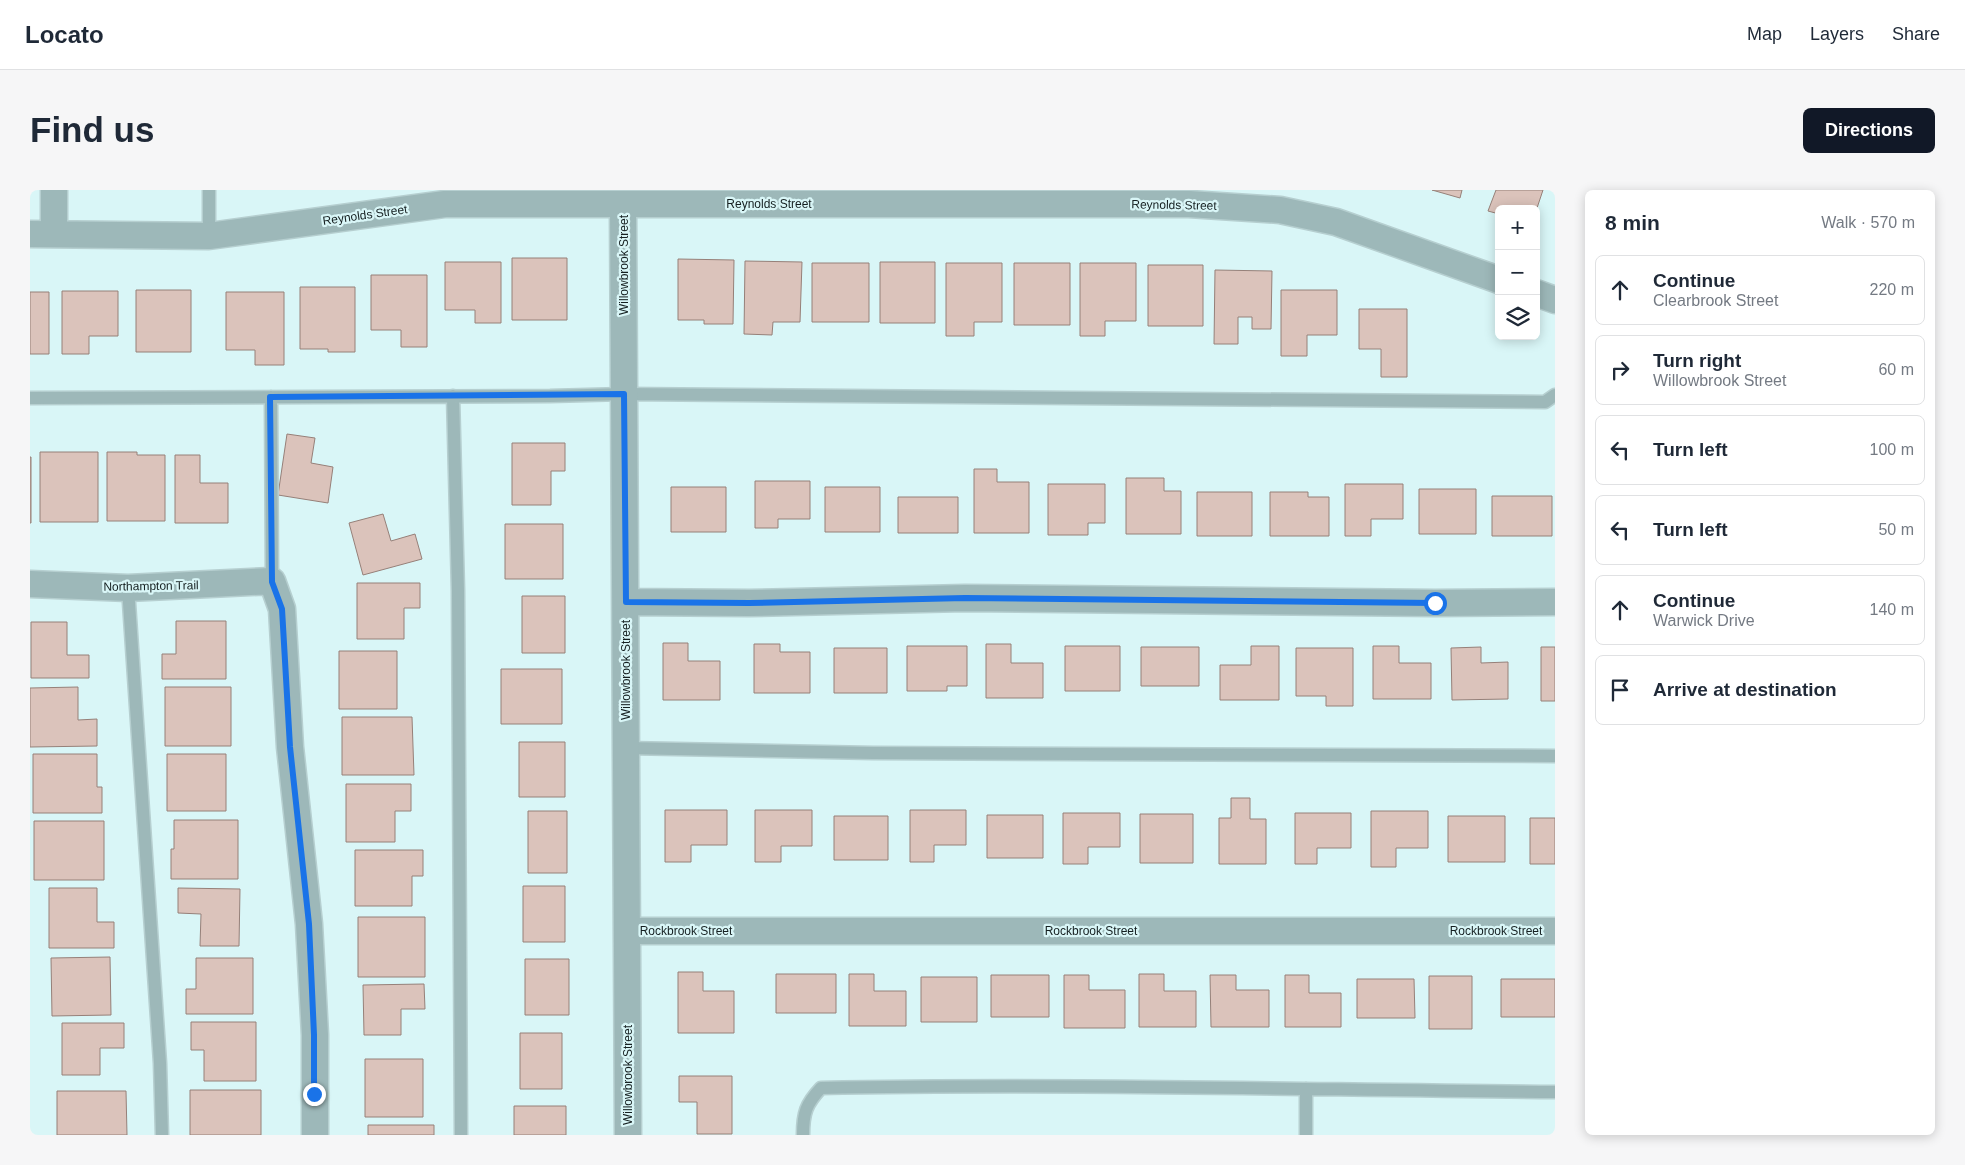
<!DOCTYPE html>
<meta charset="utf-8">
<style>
:root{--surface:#fff;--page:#f6f6f7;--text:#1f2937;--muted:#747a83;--line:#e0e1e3;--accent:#111827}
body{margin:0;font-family:Arial,sans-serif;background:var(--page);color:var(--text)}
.controls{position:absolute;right:15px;top:15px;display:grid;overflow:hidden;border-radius:8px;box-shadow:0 2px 12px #0003}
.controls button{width:45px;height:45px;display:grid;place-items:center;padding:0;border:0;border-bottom:1px solid var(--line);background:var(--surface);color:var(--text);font:25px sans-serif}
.stop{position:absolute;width:15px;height:15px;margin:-11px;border:4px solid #1a73e8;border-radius:50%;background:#fff}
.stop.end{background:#1a73e8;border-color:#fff;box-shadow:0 1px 5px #0008}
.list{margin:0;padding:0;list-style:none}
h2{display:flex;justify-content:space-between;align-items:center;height:65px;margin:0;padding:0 20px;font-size:21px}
h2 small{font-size:16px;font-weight:400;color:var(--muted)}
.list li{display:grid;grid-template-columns:32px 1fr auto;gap:15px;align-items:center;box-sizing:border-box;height:70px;margin:0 10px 10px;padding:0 10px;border:1px solid var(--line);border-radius:8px}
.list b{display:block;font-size:19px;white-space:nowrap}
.list p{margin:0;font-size:16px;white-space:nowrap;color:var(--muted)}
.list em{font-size:16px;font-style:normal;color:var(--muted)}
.icon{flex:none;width:28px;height:28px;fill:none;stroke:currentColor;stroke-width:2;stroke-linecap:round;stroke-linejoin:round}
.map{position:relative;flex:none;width:1525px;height:945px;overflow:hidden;border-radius:8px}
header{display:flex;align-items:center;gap:30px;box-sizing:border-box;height:70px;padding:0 25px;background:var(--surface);border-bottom:1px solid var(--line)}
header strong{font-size:24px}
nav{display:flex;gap:28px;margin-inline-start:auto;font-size:18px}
.intro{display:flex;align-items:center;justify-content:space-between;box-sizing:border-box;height:120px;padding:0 30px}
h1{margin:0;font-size:35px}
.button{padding:12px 22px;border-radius:8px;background:var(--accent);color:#fff;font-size:18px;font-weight:700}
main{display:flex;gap:30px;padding:0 30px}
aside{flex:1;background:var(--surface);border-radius:8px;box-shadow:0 2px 12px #0003}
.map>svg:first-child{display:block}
.building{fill:#dbc3bb;stroke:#968079}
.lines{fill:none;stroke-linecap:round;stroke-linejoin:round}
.service-casing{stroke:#b6cfd0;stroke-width:15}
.minor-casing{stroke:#b6cfd0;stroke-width:29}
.service{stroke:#9db8b9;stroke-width:12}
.minor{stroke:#9db8b9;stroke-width:26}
.route{stroke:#1a73e8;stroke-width:6}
.labels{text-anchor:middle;stroke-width:4.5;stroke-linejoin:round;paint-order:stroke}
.street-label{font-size:12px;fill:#151f20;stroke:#d9f6f7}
</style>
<header>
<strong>Locato</strong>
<nav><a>Map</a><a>Layers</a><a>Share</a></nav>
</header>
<div class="intro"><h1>Find us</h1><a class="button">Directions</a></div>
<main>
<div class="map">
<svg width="1525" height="945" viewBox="0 0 1525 945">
<rect width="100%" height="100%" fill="#d9f6f7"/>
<!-- building -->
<path class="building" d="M1402 0H1432L1430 8Z
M1466 0H1513L1506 21V19H1469V24L1458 21Z
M482 68H537V130H482Z
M648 69 704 70 703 134H674V130H648Z
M715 71 772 72 770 132H743L742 145 714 144Z
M415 72H471V133H445V120H415Z
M850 72H905V133H850Z
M782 73H839V132H782Z
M916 73H972V132H944V146H916Z
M984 73H1040V135H984Z
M1050 73H1106V131H1075V146H1050Z
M1118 75H1173V136H1118Z
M1185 80 1242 81 1241 139H1222V127H1208V154H1184Z
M341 85H397V157H371V140H341Z
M270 97H325V162H298V159H270Z
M106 100H161V162H106Z
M1251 100H1307V145H1277V166H1251Z
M32 101H88V146H59V164H32Z
M0 102H19V164H0Z
M196 102H254V175H225V160H196Z
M1329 119H1377V187H1351V159H1329Z
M257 244 285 248 281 273 303 277 298 313 248 305Z
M482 253H535V281H521V315H482Z
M10 262H68V332H10Z
M77 262H107V265H135V331H77Z
M145 265H170V293H198V333H145Z
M0 267H1V333H0Z
M944 279H967V292H999V343H944Z
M1096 288H1134V301H1151V344H1096Z
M725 291H780V329H748V338H725Z
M1018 294H1075V333H1058V345H1018Z
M1315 294H1373V329H1341V346H1315Z
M641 297H696V342H641Z
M795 297H850V342H795Z
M1389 299H1446V344H1389Z
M1167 302H1222V346H1167Z
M1240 302H1278V307H1299V346H1240Z
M1462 306H1522V346H1462Z
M868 307H928V343H868Z
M353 324 361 351 385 344 392 369 333 385 319 333Z
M475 334H533V389H475Z
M327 393H390V418H374V449H327Z
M492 406H535V463H492Z
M146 431H196V489H132V464H146Z
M1 432H37V465H59V488H1Z
M633 453H658V471H690V510H633Z
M724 454H750V462H780V503H724Z
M956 454H981V473H1013V508H956Z
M877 456H937V496H917V501H877Z
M1035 456H1090V501H1035Z
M1221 456H1249V510H1190V475H1221Z
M1343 456H1369V473H1401V509H1343Z
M1111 457H1169V496H1111Z
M1451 457V473L1478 472V509L1422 510 1421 458Z
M1511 457H1525V511H1511Z
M804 458H857V503H804Z
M1266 458H1323V516H1296V506H1266Z
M309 461H367V519H309Z
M471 479H532V534H471Z
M48 497V530L67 529V556L0 557V498Z
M135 497H201V556H135Z
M312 527H382L384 585H312Z
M489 552H535V607H489Z
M3 564H67V597H72V623H3Z
M137 564H196V621H137Z
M316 594H381V621H365V652H316Z
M1201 608H1220V629H1236V674H1189V628H1201Z
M635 620H697V655H661V672H635Z
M725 620H782V656H751V672H725Z
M880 620H936V655H904V672H880Z
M498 621H537V683H498Z
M1341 621H1398V658H1366V677H1341Z
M1033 623H1090V657H1058V674H1033Z
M1265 623H1321V658H1287V674H1265Z
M1110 624H1163V673H1110Z
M957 625H1013V668H957Z
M804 626H858V670H804Z
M1418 626H1475V672H1418Z
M1500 628H1525V674H1500Z
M144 630H208V689H141V659H144Z
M4 631H74V690H4Z
M325 660H393V686H382V716H325Z
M493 696H535V752H493Z
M19 698H67V732H84V758H19Z
M148 698 210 699 209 756H170L171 724 148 723Z
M328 727H395V787H328Z
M80 767 81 825 22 826 21 768Z
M166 768H223V824H156V799H166Z
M495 769H539V825H495Z
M648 782H673V801H704V843H648Z
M746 784H806V823H746Z
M819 784H844V801H876V836H819Z
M1109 784H1134V801H1166V837H1109Z
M961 785H1019V827H961Z
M1034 785H1059V800H1095V838H1034Z
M1180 785H1206V800H1239V837H1181Z
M1255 785H1279V803H1311V837H1255Z
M1399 786H1442V839H1399Z
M891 787H947V832H891Z
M1327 789H1384L1385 828H1327Z
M1471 789H1525V827H1471Z
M394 794 395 819H371V845H334L333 795Z
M161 832H226V891H174V860H161Z
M32 833H94V858H70V885H32Z
M490 843H532V899H490Z
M335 869H393V927H335Z
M649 886H702V944H667V912H649Z
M160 900H231V945H160Z
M27 901H96L97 945H27Z
M484 916H536V945H484Z
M338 935H404V945H338Z"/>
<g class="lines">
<defs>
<path id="service" d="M179 46V0
M423 206 428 401 431 945
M241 207 242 391
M0 208 520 206 595 204 1515 212 1525 205
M98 398 130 873 132 945
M596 558 843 563 1525 566
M1276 899V945
M773 945C773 923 776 914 791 898 1036 893 1280 900 1525 902"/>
<path id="minor" d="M24 0V44
M593 14 598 945
M0 44 179 46 415 14H1159L1250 20 1306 32 1469 90
M1506 103 1525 110
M0 394 98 398 242 391 252 419 260 557 279 734 285 845V945
M596 412 719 413 935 408 1405 413 1525 412
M597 741H1525"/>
</defs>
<!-- service casing -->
<use href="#service" class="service-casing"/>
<!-- minor casing -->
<use href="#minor" class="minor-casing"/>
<!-- service -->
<use href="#service" class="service"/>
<!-- minor -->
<use href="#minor" class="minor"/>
</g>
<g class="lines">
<!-- route -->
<path class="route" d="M284 904V845L279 734 260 557 252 419 242 392 240 207 594 204 596 412 719 413 935 408 1405 413"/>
</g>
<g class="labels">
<!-- street labels -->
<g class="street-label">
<text x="739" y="18">Reynolds Street</text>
<text transform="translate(1144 15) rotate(1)" y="4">Reynolds Street</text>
<text transform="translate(335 25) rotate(-8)" y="4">Reynolds Street</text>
<text transform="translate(594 75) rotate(-90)" y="4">Willowbrook Street</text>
<text transform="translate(121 396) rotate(-1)" y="4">Northampton Trail</text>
<text transform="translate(596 480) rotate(-90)" y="4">Willowbrook Street</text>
<text x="656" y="745">Rockbrook Street</text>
<text x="1061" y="745">Rockbrook Street</text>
<text x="1466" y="745">Rockbrook Street</text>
<text transform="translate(598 885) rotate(-90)" y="4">Willowbrook Street</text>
</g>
</g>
</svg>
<div class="controls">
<button>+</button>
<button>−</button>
<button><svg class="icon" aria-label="layers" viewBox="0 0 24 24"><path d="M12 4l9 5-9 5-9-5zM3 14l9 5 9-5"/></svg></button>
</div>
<div class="stop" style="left:1405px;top:413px"></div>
<div class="stop end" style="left:284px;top:904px"></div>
</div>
<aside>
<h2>8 min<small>Walk · 570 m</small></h2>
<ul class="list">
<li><svg class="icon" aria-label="ahead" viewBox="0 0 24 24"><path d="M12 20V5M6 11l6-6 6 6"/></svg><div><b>Continue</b><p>Clearbrook Street</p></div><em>220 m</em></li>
<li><svg class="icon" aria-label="right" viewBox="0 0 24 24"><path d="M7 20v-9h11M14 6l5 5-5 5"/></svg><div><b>Turn right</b><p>Willowbrook Street</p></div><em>60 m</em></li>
<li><svg class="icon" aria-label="left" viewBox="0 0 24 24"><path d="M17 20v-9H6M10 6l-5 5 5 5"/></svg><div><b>Turn left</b></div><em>100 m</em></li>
<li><svg class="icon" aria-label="left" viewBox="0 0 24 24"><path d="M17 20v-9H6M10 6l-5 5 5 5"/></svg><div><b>Turn left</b></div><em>50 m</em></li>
<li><svg class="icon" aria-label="ahead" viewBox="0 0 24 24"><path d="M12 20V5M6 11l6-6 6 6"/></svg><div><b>Continue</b><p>Warwick Drive</p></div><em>140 m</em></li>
<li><svg class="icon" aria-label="arrive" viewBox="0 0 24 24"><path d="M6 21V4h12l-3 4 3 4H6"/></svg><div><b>Arrive at destination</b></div></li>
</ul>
</aside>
</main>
